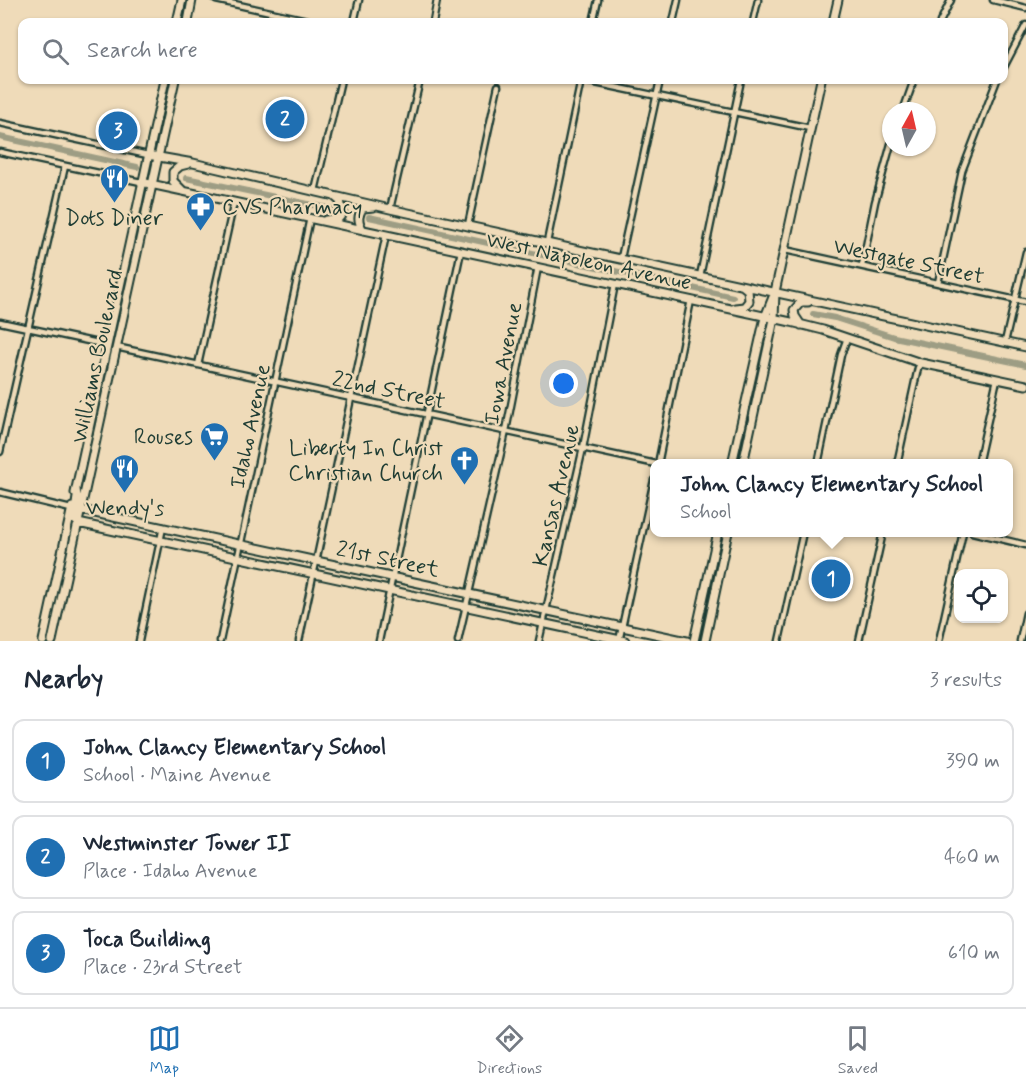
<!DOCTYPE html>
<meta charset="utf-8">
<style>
:root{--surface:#fff;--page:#f2f2f3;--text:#1f2937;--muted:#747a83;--line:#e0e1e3;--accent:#1f6fb2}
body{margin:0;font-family:Mynerve,sans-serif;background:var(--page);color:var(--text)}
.controls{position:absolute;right:18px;bottom:18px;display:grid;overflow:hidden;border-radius:12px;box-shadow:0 2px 4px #0004}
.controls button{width:54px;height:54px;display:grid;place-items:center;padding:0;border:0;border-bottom:2px solid var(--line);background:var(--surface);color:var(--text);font:30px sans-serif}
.compass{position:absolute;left:882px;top:102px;width:54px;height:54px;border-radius:50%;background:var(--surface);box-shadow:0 2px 4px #0004;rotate:8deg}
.you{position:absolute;left:564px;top:384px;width:21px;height:21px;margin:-15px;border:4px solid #fff;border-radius:50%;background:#1a73e8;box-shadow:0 0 0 9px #1a73e833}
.badge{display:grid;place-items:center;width:39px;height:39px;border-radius:50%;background:var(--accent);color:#fff;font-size:20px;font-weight:700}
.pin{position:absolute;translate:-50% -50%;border:3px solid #fff;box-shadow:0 2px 6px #0006}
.popup{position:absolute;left:650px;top:459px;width:363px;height:78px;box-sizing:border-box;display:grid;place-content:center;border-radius:12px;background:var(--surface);filter:drop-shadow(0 2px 4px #0005);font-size:20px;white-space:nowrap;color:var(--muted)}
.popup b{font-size:22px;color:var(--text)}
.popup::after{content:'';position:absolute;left:50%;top:100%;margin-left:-12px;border:12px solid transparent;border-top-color:var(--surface)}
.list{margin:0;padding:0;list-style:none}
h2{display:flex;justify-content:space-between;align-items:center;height:78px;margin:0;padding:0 24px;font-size:26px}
h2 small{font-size:20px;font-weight:400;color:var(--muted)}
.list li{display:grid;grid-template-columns:39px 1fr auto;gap:18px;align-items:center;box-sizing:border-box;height:84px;margin:0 12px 12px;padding:0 12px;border:2px solid var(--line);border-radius:12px}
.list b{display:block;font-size:22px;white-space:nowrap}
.list p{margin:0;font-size:20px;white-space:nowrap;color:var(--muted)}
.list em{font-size:20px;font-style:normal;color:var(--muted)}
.icon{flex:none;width:33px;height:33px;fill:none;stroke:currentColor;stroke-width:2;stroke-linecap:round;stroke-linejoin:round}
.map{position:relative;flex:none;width:1026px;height:641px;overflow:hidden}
.search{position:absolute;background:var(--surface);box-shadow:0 2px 4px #0004;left:18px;right:18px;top:18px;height:66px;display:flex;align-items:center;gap:15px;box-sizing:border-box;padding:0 21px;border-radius:12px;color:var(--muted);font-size:22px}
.sheet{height:366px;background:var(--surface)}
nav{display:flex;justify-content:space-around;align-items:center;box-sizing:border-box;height:84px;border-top:2px solid var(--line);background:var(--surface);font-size:16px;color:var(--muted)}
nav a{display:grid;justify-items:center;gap:3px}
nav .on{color:var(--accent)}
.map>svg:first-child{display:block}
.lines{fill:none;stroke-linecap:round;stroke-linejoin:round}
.canal{stroke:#9d9d84;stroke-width:6}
.street-casing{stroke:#1f3d34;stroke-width:9}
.secondary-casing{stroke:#1f3d34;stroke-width:11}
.street{stroke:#efdbb9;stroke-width:4.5}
.secondary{stroke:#efdbb9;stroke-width:7}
.labels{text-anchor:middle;stroke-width:4.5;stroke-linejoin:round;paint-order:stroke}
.poi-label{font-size:22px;fill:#1f3d34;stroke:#efdbb9}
.street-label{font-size:22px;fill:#1f3d34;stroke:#efdbb9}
</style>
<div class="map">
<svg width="1026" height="641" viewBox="0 0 1026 641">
<rect width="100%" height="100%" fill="#efdbb9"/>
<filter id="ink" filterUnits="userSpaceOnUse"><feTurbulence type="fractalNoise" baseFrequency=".0167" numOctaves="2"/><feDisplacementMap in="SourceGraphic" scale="12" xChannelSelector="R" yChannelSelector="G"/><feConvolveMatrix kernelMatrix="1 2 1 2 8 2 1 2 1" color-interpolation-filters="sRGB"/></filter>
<g filter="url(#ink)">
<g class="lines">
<!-- canal -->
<path class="canal" d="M0 137 137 167
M186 178 332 209
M369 217 733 297
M813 314 835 318 894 337 1026 365"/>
<defs>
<path id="street" d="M216 0 316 22
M993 0 1026 8
M354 22 359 0
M433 22 437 0
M593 22 598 0
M673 22 678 0
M753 22 758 0
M940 22 951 0
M1004 67 1026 25
M581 80 810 128
M903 111 914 80
M0 123 148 155
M0 152 141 182
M315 191 341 80
M390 209 420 80
M468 225 498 86
M547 242 581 80
M785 250 1026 302
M621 258 660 80
M862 266 875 202 891 144
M700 276 741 80
M938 283 962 171 997 80
M0 322 107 345
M1005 342 1026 252
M116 347 656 464
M198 365 234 202
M0 452 65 166
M658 464 691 300
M818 464 841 355 847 338
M897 464 918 368 921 363
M978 464 997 379
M0 492 71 509
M972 532 1026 545
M139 641 163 527
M220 641 310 218
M299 641 386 235
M379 641 461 251
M458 641 506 431 538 267
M539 641 583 448 615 284
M619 641 654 480
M779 641 803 532
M859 641 883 532
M939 641 963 532
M1020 641 1026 613"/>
<path id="secondary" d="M177 22 182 0
M188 22 192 0
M833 22 838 0
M148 155 193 163 390 209 1026 347
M141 182 791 322 823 330 921 363 1026 385
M182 190 173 181V172L180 166 188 164
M326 220 339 218 343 213 340 201 334 196
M363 230C358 222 357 216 363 208L374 207
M735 308 744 307 749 301 748 290 743 286
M801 325 795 316 794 310 801 302H808
M732 464 765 317 773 297
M743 464 774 319 775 292 821 80
M76 489 77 497 74 519 78 523 625 641
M75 493 165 80
M81 510 687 641
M43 641 72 507
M52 641 175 80
M694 641 718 532
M705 641 728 532"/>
</defs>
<!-- street casing -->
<use href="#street" class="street-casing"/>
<!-- secondary casing -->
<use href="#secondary" class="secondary-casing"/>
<!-- street -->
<use href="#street" class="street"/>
<!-- secondary -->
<use href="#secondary" class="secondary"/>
</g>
</g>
<!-- icons -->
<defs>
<symbol id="restaurant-pin" viewBox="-11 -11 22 30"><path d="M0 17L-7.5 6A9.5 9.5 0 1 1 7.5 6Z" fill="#1f6fb2" stroke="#efdbb9"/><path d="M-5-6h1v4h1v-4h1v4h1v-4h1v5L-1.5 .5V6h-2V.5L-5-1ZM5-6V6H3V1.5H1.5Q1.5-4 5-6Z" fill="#fff"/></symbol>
<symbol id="pharmacy-pin" viewBox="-11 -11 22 30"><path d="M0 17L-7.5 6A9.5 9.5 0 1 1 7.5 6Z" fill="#1f6fb2" stroke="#efdbb9"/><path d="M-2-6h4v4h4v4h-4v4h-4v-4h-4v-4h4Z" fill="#fff"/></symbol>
<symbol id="supermarket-pin" viewBox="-11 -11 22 30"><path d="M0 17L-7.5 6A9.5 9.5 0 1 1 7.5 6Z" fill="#1f6fb2" stroke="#efdbb9"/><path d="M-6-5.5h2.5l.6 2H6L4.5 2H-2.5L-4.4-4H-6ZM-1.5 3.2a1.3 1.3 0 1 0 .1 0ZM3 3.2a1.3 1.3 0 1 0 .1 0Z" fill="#fff"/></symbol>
<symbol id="church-pin" viewBox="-11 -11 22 30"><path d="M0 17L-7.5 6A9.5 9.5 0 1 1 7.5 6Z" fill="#1f6fb2" stroke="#efdbb9"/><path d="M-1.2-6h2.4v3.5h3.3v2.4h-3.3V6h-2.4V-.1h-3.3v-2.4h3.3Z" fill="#fff"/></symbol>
</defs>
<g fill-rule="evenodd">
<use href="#restaurant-pin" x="98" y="162" width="33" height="45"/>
<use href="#pharmacy-pin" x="184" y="190" width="33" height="45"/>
<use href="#supermarket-pin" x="198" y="420" width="33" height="45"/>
<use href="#church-pin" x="448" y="444" width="33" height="45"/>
<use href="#restaurant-pin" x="108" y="452" width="33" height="45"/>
</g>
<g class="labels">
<!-- poi labels -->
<g class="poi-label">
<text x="222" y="214" text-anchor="start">CVS Pharmacy</text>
<text x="114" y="225">Dots Diner</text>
<text x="193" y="444" text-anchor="end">Rouses</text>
<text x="443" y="455" text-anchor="end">Liberty In Christ<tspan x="443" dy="25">Christian Church</tspan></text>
<text x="125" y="515">Wendy's</text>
</g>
<!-- street labels -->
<g class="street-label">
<text transform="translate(589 260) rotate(12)" y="8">West Napoleon Avenue</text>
<text transform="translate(909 260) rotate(12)" y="8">Westgate Street</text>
<text transform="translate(96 356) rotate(-78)" y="8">Williams Boulevard</text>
<text transform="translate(502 363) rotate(-79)" y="8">Iowa Avenue</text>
<text transform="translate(389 389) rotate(12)" y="8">22nd Street</text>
<text transform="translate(249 426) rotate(-78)" y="8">Idaho Avenue</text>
<text transform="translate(555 495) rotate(-77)" y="8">Kansas Avenue</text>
<text transform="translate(388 558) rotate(12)" y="8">21st Street</text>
</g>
</g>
</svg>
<div class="controls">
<button><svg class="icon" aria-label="locate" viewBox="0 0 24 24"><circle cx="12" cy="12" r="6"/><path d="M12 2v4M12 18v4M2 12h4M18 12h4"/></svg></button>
</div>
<svg class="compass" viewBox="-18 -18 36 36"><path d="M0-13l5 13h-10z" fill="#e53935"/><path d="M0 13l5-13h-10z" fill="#747a83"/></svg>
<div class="you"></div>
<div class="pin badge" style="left:831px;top:579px">1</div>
<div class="popup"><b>John Clancy Elementary School</b>School</div>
<div class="pin badge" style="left:285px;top:119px">2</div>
<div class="pin badge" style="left:118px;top:131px">3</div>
<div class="search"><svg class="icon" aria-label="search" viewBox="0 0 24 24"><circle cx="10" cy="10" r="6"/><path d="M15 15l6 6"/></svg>Search here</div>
</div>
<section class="sheet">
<h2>Nearby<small>3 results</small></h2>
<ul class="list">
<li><span class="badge">1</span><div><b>John Clancy Elementary School</b><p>School · Maine Avenue</p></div><em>390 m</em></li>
<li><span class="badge">2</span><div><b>Westminster Tower II</b><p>Place · Idaho Avenue</p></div><em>460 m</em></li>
<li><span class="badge">3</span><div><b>Toca Building</b><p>Place · 23rd Street</p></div><em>610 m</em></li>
</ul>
</section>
<nav>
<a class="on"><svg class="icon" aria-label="map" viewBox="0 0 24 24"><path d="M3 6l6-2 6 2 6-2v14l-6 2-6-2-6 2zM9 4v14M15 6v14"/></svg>Map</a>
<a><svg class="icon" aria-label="directions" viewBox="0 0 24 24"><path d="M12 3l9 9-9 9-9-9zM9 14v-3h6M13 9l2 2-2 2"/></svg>Directions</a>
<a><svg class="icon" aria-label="saved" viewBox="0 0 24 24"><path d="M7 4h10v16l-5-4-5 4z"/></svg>Saved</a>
</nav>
